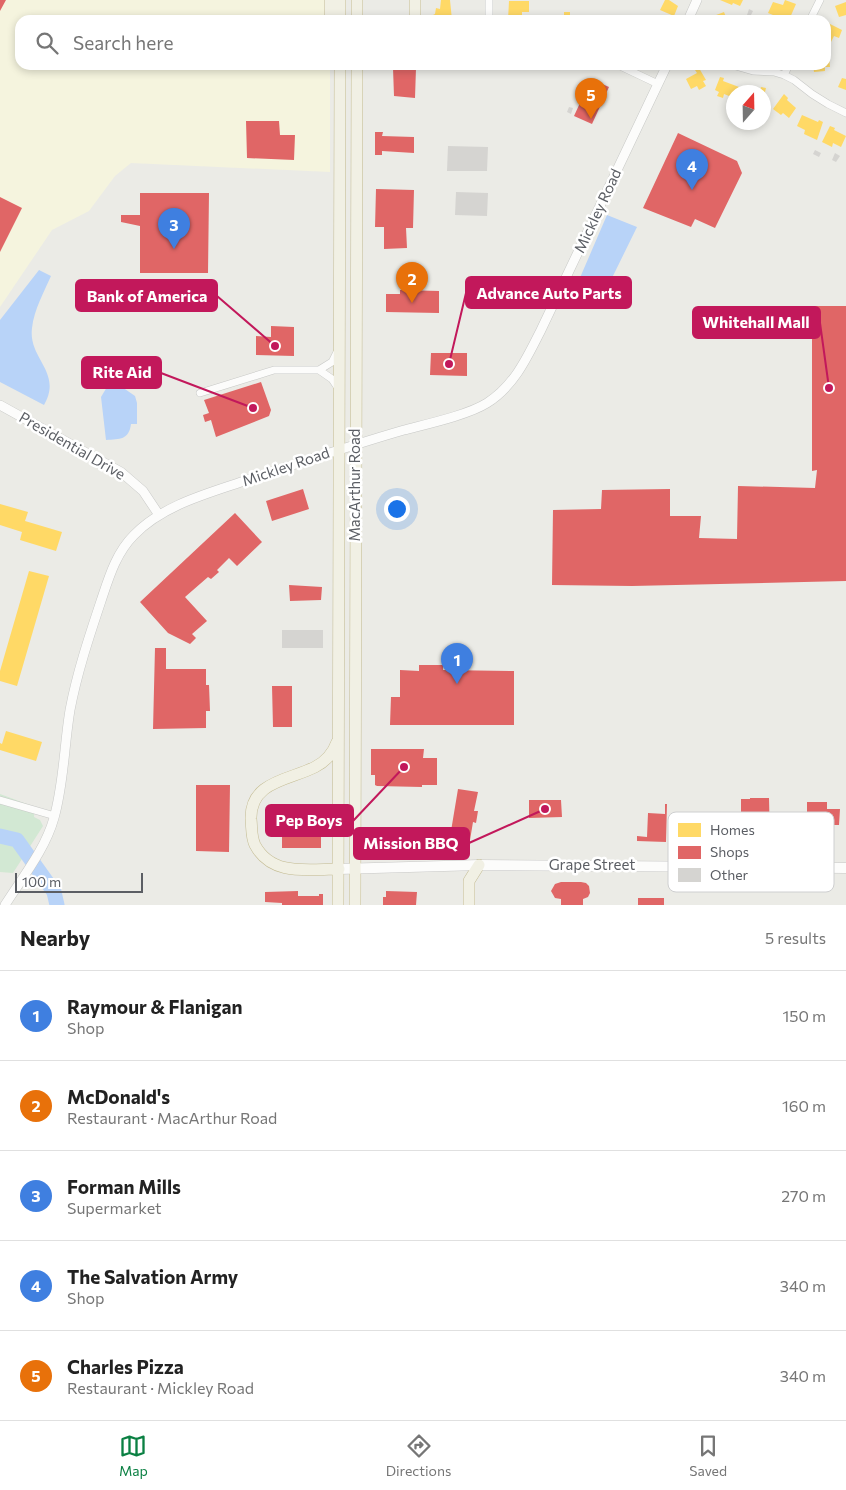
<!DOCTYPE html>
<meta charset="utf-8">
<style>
:root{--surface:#fff;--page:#f2f2f2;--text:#222;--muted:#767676;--line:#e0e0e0;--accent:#0b8043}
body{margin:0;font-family:Commissioner,sans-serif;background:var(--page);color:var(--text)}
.compass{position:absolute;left:726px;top:85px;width:45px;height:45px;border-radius:50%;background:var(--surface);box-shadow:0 2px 8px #0003;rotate:20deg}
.scale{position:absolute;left:15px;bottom:12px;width:128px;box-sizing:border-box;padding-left:5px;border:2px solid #5b5e64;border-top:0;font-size:14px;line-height:18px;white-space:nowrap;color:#5b5e64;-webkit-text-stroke:4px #fff;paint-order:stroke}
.you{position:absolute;left:396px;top:508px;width:18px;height:18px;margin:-12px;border:4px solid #fff;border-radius:50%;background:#1a73e8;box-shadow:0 0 0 8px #1a73e833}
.badge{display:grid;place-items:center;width:32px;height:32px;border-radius:50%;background:var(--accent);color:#fff;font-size:16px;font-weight:700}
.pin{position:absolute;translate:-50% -41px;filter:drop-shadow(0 1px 2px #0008)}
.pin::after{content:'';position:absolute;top:26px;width:18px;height:15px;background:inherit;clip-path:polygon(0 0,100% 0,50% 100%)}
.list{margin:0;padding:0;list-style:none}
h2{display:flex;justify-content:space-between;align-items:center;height:65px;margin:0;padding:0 20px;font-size:21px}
h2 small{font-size:16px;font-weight:400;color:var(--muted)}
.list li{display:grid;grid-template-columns:32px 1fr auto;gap:15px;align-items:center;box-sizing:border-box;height:90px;padding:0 20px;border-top:1px solid var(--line)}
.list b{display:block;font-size:19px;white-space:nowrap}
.list p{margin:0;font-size:16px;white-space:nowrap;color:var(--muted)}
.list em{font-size:16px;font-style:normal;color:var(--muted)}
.icon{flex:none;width:28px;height:28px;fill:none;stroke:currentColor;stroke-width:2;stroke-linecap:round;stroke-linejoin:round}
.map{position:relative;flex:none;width:846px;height:905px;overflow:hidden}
.search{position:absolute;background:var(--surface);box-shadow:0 2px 8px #0003;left:15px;right:15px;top:15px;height:55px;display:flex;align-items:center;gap:12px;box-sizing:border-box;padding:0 18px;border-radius:15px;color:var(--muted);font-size:19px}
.sheet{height:515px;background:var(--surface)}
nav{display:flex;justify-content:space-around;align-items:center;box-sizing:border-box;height:70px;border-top:1px solid var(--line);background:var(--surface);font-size:14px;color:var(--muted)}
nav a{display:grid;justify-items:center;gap:2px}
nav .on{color:var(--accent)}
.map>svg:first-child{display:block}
.commercial{fill:#f5f4de}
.green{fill:#d2e8d3}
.water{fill:#b8d3f8}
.homes{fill:#ffd966}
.shops{fill:#e06666}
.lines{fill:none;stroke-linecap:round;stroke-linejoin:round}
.river{stroke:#b8d3f8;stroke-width:15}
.building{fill:#d5d4d1}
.minor-casing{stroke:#c7c8c6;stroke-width:8}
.tertiary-casing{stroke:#c7c8c6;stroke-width:10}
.secondary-casing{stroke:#c8c8c7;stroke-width:11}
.trunk-casing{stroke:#c3bb92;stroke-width:12}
.minor{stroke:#fcfcfb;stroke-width:7}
.tertiary{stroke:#fcfcfb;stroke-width:9}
.secondary{stroke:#fcfcfb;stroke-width:10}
.trunk{stroke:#f1f0e4;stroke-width:11}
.labels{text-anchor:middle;stroke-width:5;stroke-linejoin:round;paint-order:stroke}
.street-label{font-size:15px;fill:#5b5e64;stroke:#fff}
.key{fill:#fff;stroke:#cecfd0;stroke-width:1}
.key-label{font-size:14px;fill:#5b5e64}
.leader{fill:none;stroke:#c2185b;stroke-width:2}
.callout-dot{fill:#c2185b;stroke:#fff;stroke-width:2}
.callout{fill:#c2185b;stroke:#c2185b;stroke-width:2}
.callout-label{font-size:16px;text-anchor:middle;font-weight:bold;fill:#fff}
</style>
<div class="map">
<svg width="846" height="905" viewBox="0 0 846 905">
<rect width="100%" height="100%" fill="#ebebe6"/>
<!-- commercial -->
<path class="commercial" d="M0 0H330V20H20V65H330V172L131 163 115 176 89 211 52 230 0 307Z"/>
<!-- green -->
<path class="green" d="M0 794 35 807 34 817 40 820 43 826 13 873 0 872Z"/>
<!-- water -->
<path class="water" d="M607 215 637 227 611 280 602 293 593 294 576 287Z
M39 270 51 276C44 292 34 310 32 328 28 359 63 372 44 405L0 382V320Z
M107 387H122L135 396 137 403V424H131C129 440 120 439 106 440L101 397Z"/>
<!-- homes -->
<path class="homes" d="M441 0H450L452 20H435V18H433V15L435 14 436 8 440 9Z
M665 0H669L678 6 674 16 660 10Z
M720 0H743L740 6 733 3 732 5Z
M785 0 796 4 789 20H777V19L773 17V15L768 13 773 2 783 5Z
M509 1H529V12H522V20H508Z
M846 2V15L839 17 835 6Z
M564 12H570V20H559V16H564Z
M724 12 726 17 731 16 732 20H712L711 17Z
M826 22 842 30 839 38 834 36 830 44 826 42Z
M826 57H829L830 67H825V71L814 72 813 65H826Z
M699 68 706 80 703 81 706 86 699 90 697 86 691 89 686 79 697 73 695 70Z
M720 77 724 78 723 81 739 87 737 92H734V98L724 94 723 98 717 96 719 92 715 90Z
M842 78 846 79V90L838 87Z
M761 87 766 88 765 92H747L748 89 760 90Z
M784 94 788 98 787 100 796 108 789 118 783 113 781 115 773 109Z
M802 115 818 122 819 120 823 122 817 140 804 134 805 130 797 126Z
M830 126 835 128 834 130 846 136 841 147 833 143 832 147 822 142Z
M0 504 28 512 25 521 62 532 56 551 20 540 22 532 0 525Z
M29 571 49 576 17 686 0 681V671Z
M6 731 42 742 36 761 0 750V743L2 744Z"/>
<!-- shops -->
<path class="shops" d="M0 0H6L0 11Z
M393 68H416L415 98 394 96Z
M591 79 609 87 592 124 574 116Z
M246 121H279L280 135H295L294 160 247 158Z
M375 132H383L382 136 414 137V153L382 151V155H375Z
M678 133 737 161 742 173 715 228 695 219 691 227 643 208Z
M376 189 414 190 413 228H406L407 248 384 249V227H375Z
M140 193H209L208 273H140V226L121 222V215H140Z
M0 197 22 208 0 252Z
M400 290 439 291V313L386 312V294H400Z
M812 306H846V581L632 586 552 585 553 510 601 509 602 490 670 489V516H701L699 538 737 539 738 486 815 488 817 470 812 471Z
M271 326 294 327V356L256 355V336L271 337Z
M431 353H467V376L430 375Z
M261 382 271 410 269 416 216 437 211 420 205 422 203 415 209 413 204 400Z
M303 489 309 509 272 521 266 501Z
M235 513 262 542 237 566 229 558 217 570 219 572 211 579 208 577 185 597 207 621 192 634 196 638 190 644 168 633 140 602Z
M289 585 322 587 321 600 290 601Z
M155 648H166V669H206V685H209L210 711H206V728L153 729Z
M419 665H443V670L514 671V725H390L391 697H400V670L419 671Z
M272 686H292V727H273Z
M371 749H424L423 758H437V785H422V787L377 786 375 785V775H371Z
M196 785H230L229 852 196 851Z
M458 789 478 792 474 811H478L476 823 473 822 470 840 450 837Z
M750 798H769L770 841H748V832H741V799H750Z
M529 800H561L562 817 529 818Z
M807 802H827V809H840L839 825H828L827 833 807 832Z
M665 804H667L666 842 637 841V836L647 837 648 813 665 814Z
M298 819H305V824H321V848H282V824H298Z
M561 882H581L586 883 589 886 590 893 588 897 583 899V905H561V899L555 898 551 891 555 884Z
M298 891V896H319V894H323V905H282V903L265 902V892Z
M386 891 417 892 416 905H383V897H386Z
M638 898H664V905H638Z"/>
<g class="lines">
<!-- river -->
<path class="river" d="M0 836 17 840 54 892 57 905"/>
</g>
<!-- building -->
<path class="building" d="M749 9 753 11 750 17 747 15Z
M569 107 573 108 571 114 567 112Z
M448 146 488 147 487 171H447Z
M815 150 821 153 819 157 813 154Z
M835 153 840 156 836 162 832 160Z
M456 192 488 193 487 216 455 215Z
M282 630H323V648H282Z"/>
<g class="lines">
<defs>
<path id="minor" d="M489 0V20
M810 20 820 0
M618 65 658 84
M732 65 753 71 774 72 784 75 794 80 812 94 828 104 846 113
M784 75 789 65
M319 370 332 379 338 388
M200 393 274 370H319L332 362 338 350
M0 800 55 816"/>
<path id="tertiary" d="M688 20 697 0
M0 405 121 472 143 491 159 515
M5 905C22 878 45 850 54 818 64 783 64 746 70 710 77 673 89 637 101 601 109 577 116 553 134 535 164 504 210 493 250 479 302 462 352 445 404 430 427 424 468 415 487 403 514 386 527 358 541 330L667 65"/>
<path id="secondary" d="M339 869 479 865 846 868"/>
<path id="trunk" d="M330 20V0
M340 20V0
M357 20V0
M415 20V0
M337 742C333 753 325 762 315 767 290 780 250 781 251 819 252 828 251 837 255 845 272 877 309 869 339 869
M338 905 340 65
M355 905 357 65
M469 905V881L479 865"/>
</defs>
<!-- minor casing -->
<use href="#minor" class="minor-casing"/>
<!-- tertiary casing -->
<use href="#tertiary" class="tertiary-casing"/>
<!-- secondary casing -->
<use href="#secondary" class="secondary-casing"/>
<!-- trunk casing -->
<use href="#trunk" class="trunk-casing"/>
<!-- minor -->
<use href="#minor" class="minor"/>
<!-- tertiary -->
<use href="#tertiary" class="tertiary"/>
<!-- secondary -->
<use href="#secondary" class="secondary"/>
<!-- trunk -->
<use href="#trunk" class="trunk"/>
</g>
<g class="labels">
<!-- street labels -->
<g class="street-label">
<text transform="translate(598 211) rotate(-65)" y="5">Mickley Road</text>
<text transform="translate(72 446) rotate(30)" y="5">Presidential Drive</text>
<text transform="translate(286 467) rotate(-19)" y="5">Mickley Road</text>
<text transform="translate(355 485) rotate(-90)" y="5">MacArthur Road</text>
<text x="592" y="870">Grape Street</text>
</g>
</g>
<!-- legend -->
<rect x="668" y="812" width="166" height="80" rx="8" class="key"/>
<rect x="678" y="823" width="23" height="14" fill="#ffd966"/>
<rect x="678" y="846" width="23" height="13" fill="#e06666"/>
<rect x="678" y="868" width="23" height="14" fill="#d5d4d1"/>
<g class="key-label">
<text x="710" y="835">Homes</text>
<text x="710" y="857">Shops</text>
<text x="710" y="880">Other</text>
</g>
<!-- callouts -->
<path class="leader" d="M449 364L466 293M275 346L217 296M829 388L820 323M253 408L161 373M404 767L353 821M545 809L469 843"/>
<g class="callout-dot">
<circle cx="449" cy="364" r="5"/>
<circle cx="275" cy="346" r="5"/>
<circle cx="829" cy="388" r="5"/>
<circle cx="253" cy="408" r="5"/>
<circle cx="404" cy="767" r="5"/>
<circle cx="545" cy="809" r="5"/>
</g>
<g class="callout">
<rect x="466" y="277" width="165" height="31" rx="5"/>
<rect x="76" y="280" width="141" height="31" rx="5"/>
<rect x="693" y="307" width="127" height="31" rx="5"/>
<rect x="82" y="357" width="79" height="31" rx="5"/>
<rect x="266" y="805" width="87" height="31" rx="5"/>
<rect x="354" y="828" width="115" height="31" rx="5"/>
</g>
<g class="callout-label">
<text x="549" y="299">Advance Auto Parts</text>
<text x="147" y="302">Bank of America</text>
<text x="756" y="328">Whitehall Mall</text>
<text x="122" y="378">Rite Aid</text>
<text x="309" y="826">Pep Boys</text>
<text x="411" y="849">Mission BBQ</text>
</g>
</svg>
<svg class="compass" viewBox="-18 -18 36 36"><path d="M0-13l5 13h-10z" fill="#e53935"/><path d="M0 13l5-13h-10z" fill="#767676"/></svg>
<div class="scale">100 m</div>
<div class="you"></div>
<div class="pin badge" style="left:457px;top:684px;background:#3f7fe0">1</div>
<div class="pin badge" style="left:412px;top:303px;background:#e8710a">2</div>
<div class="pin badge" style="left:174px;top:249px;background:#3f7fe0">3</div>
<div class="pin badge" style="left:692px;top:190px;background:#3f7fe0">4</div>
<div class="pin badge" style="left:591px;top:119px;background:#e8710a">5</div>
<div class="search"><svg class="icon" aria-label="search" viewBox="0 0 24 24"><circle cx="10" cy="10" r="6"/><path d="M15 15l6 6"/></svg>Search here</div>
</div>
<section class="sheet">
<h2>Nearby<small>5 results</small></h2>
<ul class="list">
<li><span class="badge" style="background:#3f7fe0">1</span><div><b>Raymour &amp; Flanigan</b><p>Shop</p></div><em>150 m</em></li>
<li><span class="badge" style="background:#e8710a">2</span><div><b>McDonald's</b><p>Restaurant · MacArthur Road</p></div><em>160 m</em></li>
<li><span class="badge" style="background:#3f7fe0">3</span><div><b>Forman Mills</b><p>Supermarket</p></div><em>270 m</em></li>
<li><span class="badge" style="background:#3f7fe0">4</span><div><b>The Salvation Army</b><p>Shop</p></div><em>340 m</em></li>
<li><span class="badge" style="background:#e8710a">5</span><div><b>Charles Pizza</b><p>Restaurant · Mickley Road</p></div><em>340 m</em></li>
</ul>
</section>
<nav>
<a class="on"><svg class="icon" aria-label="map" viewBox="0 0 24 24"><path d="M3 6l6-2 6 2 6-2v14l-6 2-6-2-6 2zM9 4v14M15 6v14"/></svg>Map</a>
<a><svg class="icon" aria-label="directions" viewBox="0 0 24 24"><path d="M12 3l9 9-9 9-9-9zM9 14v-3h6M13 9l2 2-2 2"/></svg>Directions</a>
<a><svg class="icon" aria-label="saved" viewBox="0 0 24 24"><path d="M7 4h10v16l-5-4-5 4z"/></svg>Saved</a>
</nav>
